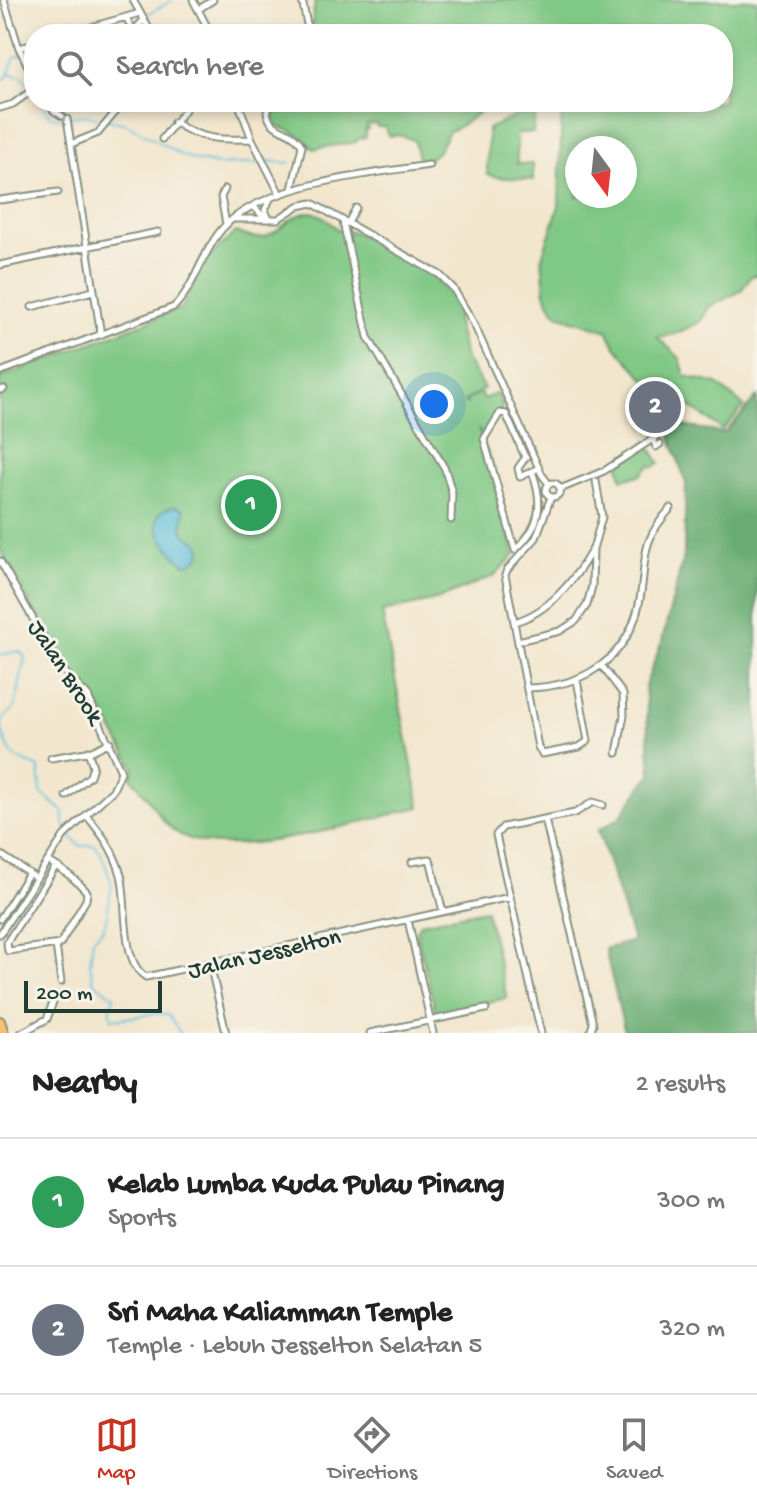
<!DOCTYPE html>
<meta charset="utf-8">
<style>
:root{--surface:#fff;--page:#f2f2f2;--text:#222;--muted:#767676;--line:#e0e0e0;--accent:#c8321e}
body{margin:0;font-family:"Gochi Hand",sans-serif;background:var(--page);color:var(--text)}
.compass{position:absolute;left:565px;top:136px;width:72px;height:72px;border-radius:50%;background:var(--surface);box-shadow:0 4px 12px #0003;rotate:165deg}
.scale{position:absolute;left:24px;bottom:20px;width:138px;box-sizing:border-box;padding-left:8px;border:4px solid #1f3d34;border-top:0;font-size:22px;line-height:28px;white-space:nowrap;color:#1f3d34;-webkit-text-stroke:6px #f7f3e8;paint-order:stroke}
.you{position:absolute;left:434px;top:404px;width:28px;height:28px;margin:-20px;border:6px solid #fff;border-radius:50%;background:#1a73e8;box-shadow:0 0 0 12px #1a73e833}
.badge{display:grid;place-items:center;width:52px;height:52px;border-radius:50%;background:var(--accent);color:#fff;font-size:26px;font-weight:700}
.pin{position:absolute;translate:-50% -50%;border:4px solid #fff;box-shadow:0 2px 8px #0006}
.list{margin:0;padding:0;list-style:none}
h2{display:flex;justify-content:space-between;align-items:center;height:104px;margin:0;padding:0 32px;font-size:34px}
h2 small{font-size:26px;font-weight:400;color:var(--muted)}
.list li{display:grid;grid-template-columns:52px 1fr auto;gap:24px;align-items:center;box-sizing:border-box;height:128px;padding:0 32px;border-top:2px solid var(--line)}
.list b{display:block;font-size:30px;white-space:nowrap}
.list p{margin:0;font-size:26px;white-space:nowrap;color:var(--muted)}
.list em{font-size:26px;font-style:normal;color:var(--muted)}
.icon{flex:none;width:44px;height:44px;fill:none;stroke:currentColor;stroke-width:2;stroke-linecap:round;stroke-linejoin:round}
.map{position:relative;flex:none;width:757px;height:1033px;overflow:hidden}
.search{position:absolute;background:var(--surface);box-shadow:0 4px 12px #0003;left:24px;right:24px;top:24px;height:88px;display:flex;align-items:center;gap:20px;box-sizing:border-box;padding:0 28px;border-radius:32px;color:var(--muted);font-size:30px}
.sheet{height:360px;background:var(--surface)}
nav{display:flex;justify-content:space-around;align-items:center;box-sizing:border-box;height:112px;border-top:2px solid var(--line);background:var(--surface);font-size:22px;color:var(--muted)}
nav a{display:grid;justify-items:center;gap:4px}
nav .on{color:var(--accent)}
.map>svg:first-child{display:block}
.green{fill:#80c885;stroke:#50825c;stroke-width:2;fill-rule:evenodd}
.forest{fill:#68ac72;stroke:#447453;stroke-width:2}
.water{fill:#60c1de;stroke:#407f89;stroke-width:2}
.lines{fill:none;stroke-linecap:round;stroke-linejoin:round}
.stream{stroke:#60c1de;stroke-width:2}
.street-casing{stroke:#889280;stroke-width:9}
.primary-casing{stroke:#889280;stroke-width:12}
.street{stroke:#fff;stroke-width:5}
.primary{stroke:#f9bf6d;stroke-width:8}
.labels{text-anchor:middle;stroke-width:6;stroke-linejoin:round;paint-order:stroke}
.street-label{font-size:24px;fill:#1f3d34;stroke:#f7f3e8}
</style>
<div class="map">
<svg width="757" height="1033" viewBox="0 0 757 1033">
<rect width="100%" height="100%" fill="#f7f3e8"/>
<filter id="ink" filterUnits="userSpaceOnUse"><feTurbulence type="fractalNoise" baseFrequency=".0125" numOctaves="2"/><feDisplacementMap in="SourceGraphic" scale="16" xChannelSelector="R" yChannelSelector="G"/><feConvolveMatrix kernelMatrix="1 2 1 2 8 2 1 2 1" color-interpolation-filters="sRGB"/></filter>
<filter id="wash" filterUnits="userSpaceOnUse"><feTurbulence type="fractalNoise" baseFrequency=".006" numOctaves="4" result="noise"/><feDisplacementMap in="SourceGraphic" scale="32" xChannelSelector="R" yChannelSelector="G"/><feGaussianBlur stdDeviation="1.8" result="paint"/><feColorMatrix in="noise" values="0 0 0 0 0 0 0 0 0 0 0 0 0 0 0 0 0 1.4 0 .05"/><feComposite in="paint" operator="in"/></filter>
<g filter="url(#wash)">
<rect width="100%" height="100%" fill="#f2e6cd"/>
<!-- green -->
<path class="green" d="M315 0H757V275L751 276 741 291 710 306 700 322 675 334 657 337 680 358 685 376 717 384 744 406 723 430 672 394 652 388C639 369 613 350 608 331L561 316 554 311 545 293 542 257 559 206 562 102H723V34H311ZM577 148H625V196H577Z
M280 102H495C477 110 468 125 449 131L438 151 429 159 418 158 414 140 399 135 389 136 385 127H377L376 124 367 125 368 129 365 130 366 137 357 139V142L314 149 295 133 277 126 273 118Z
M518 115H535L533 133H517V164H533V180L496 177 487 174 488 129Z
M312 212 323 216 337 229 357 233 431 274 451 295 462 314 456 318 465 357 484 389 464 401 467 405 466 401 480 393 484 399 497 393 503 407 482 435 478 429 491 462 515 555 494 576 436 600 382 612 420 807C364 820 228 864 179 834 157 821 148 792 131 778L134 768 92 693 69 671 0 549V378L182 308 207 259 236 232C277 252 280 214 312 212Z
M649 446 660 463 653 467 650 465 640 475 622 479 619 465Z
M486 910 507 998 436 1013 416 930 421 923Z"/>
<!-- forest -->
<path class="forest" d="M757 397V1033H625L605 949 633 941 598 830 619 818 651 774 645 686 662 641 684 555 686 484 666 423 725 433Z"/>
<!-- water -->
<path class="water" d="M177 506 184 510 182 530 187 536 198 542 201 549 200 556 192 563 185 564C167 550 136 512 177 506Z"/>
<g class="lines">
<!-- stream -->
<path class="stream" d="M146 15 173 0
M89 34 123 24
M9 73 22 76 30 87
M0 82 7 77 15 57 34 50
M40 102 50 116 60 119 84 115 127 124 181 155 195 160 217 165 260 163
M267 161 289 163
M0 655 19 651 25 657 15 707C11 713 5 715 2 721 0 730 8 750 15 757 21 762 32 764 39 768L41 793 64 812C62 828 69 835 80 846L94 845 100 851 112 884 106 921 103 929 93 939 90 964 94 983 114 996 110 1012 112 1018C132 1021 150 1010 169 1015L180 1033"/>
</g>
</g>
<g filter="url(#ink)">
<g class="lines">
<defs>
<path id="street" d="M4 0 19 48 34 78
M133 0 152 34
M193 0 211 34
M302 0 309 34
M199 9 213 0
M126 17 133 31
M67 34 140 13
M130 34 144 20
M19 48 34 44
M48 102 54 111 62 116
M238 102 252 139 280 194
M273 102 267 112C270 133 293 128 302 146L292 189
M0 108 13 104 34 89
M67 119 101 335
M174 122C200 140 222 140 252 139
M162 139 185 110
M71 144 98 133 124 102
M225 189 221 197 226 224
M0 200 58 192
M253 206 266 219
M234 219H278L298 206 312 203 440 275 453 288 473 322 542 475 549 484
M269 219 265 210 270 199
M343 222 368 337 445 469 452 493 451 520
M348 223 356 208
M0 265 158 232
M32 307 93 291
M0 372 174 307C196 285 202 252 222 229 262 183 371 174 429 165
M0 390 4 389
M653 439 656 447 660 444
M525 457 506 414 500 413 484 439 515 550C541 527 544 503 532 471
M526 457 518 468 520 477 539 468
M546 490a7 7 0 1 1 14 0a7 7 0 1 1-14 0Z
M560 489 604 471 656 437
M551 497 536 538 507 570 505 575 538 747 542 754 579 747 588 741 577 680
M0 561 61 668 88 696 121 772 113 790 64 836 0 934
M514 622C548 613 575 580 592 550
M518 641 560 631 576 621 587 605 592 586 593 549 602 517 596 481
M602 666 623 694 624 715 617 753
M527 688C582 687 627 660 639 604 648 561 637 545 671 508
M51 758 92 751 110 742
M66 796 90 776 93 766 88 751
M86 815C102 834 114 850 121 875 128 901 120 962 146 977L510 897
M545 819 593 1024 590 1033
M0 854 36 878
M48 861C62 869 76 879 87 892L86 900 60 944 8 951 7 942 56 866
M412 862 430 859 443 912
M0 919 29 873
M408 920 433 1033
M56 945 61 982
M210 964 226 1033
M21 1033 47 1019 53 1002
M370 1033 486 1009
M541 1033 496 835 503 827 575 813 593 802 603 805"/>
<path id="primary" d="M0 1021 4 1033"/>
</defs>
<!-- street casing -->
<use href="#street" class="street-casing"/>
<!-- primary casing -->
<use href="#primary" class="primary-casing"/>
<!-- street -->
<use href="#street" class="street"/>
<!-- primary -->
<use href="#primary" class="primary"/>
</g>
</g>
<g class="labels">
<!-- street labels -->
<g class="street-label">
<text transform="translate(67 671) rotate(57)" y="8">Jalan Brook</text>
<text transform="translate(264 952) rotate(-13)" y="8">Jalan Jesselton</text>
</g>
</g>
</svg>
<svg class="compass" viewBox="-18 -18 36 36"><path d="M0-13l5 13h-10z" fill="#e53935"/><path d="M0 13l5-13h-10z" fill="#767676"/></svg>
<div class="scale">200 m</div>
<div class="you"></div>
<div class="pin badge" style="left:251px;top:505px;background:#2e9e5b">1</div>
<div class="pin badge" style="left:655px;top:407px;background:#6b7280">2</div>
<div class="search"><svg class="icon" aria-label="search" viewBox="0 0 24 24"><circle cx="10" cy="10" r="6"/><path d="M15 15l6 6"/></svg>Search here</div>
</div>
<section class="sheet">
<h2>Nearby<small>2 results</small></h2>
<ul class="list">
<li><span class="badge" style="background:#2e9e5b">1</span><div><b>Kelab Lumba Kuda Pulau Pinang</b><p>Sports</p></div><em>300 m</em></li>
<li><span class="badge" style="background:#6b7280">2</span><div><b>Sri Maha Kaliamman Temple</b><p>Temple · Lebuh Jesselton Selatan 5</p></div><em>320 m</em></li>
</ul>
</section>
<nav>
<a class="on"><svg class="icon" aria-label="map" viewBox="0 0 24 24"><path d="M3 6l6-2 6 2 6-2v14l-6 2-6-2-6 2zM9 4v14M15 6v14"/></svg>Map</a>
<a><svg class="icon" aria-label="directions" viewBox="0 0 24 24"><path d="M12 3l9 9-9 9-9-9zM9 14v-3h6M13 9l2 2-2 2"/></svg>Directions</a>
<a><svg class="icon" aria-label="saved" viewBox="0 0 24 24"><path d="M7 4h10v16l-5-4-5 4z"/></svg>Saved</a>
</nav>
